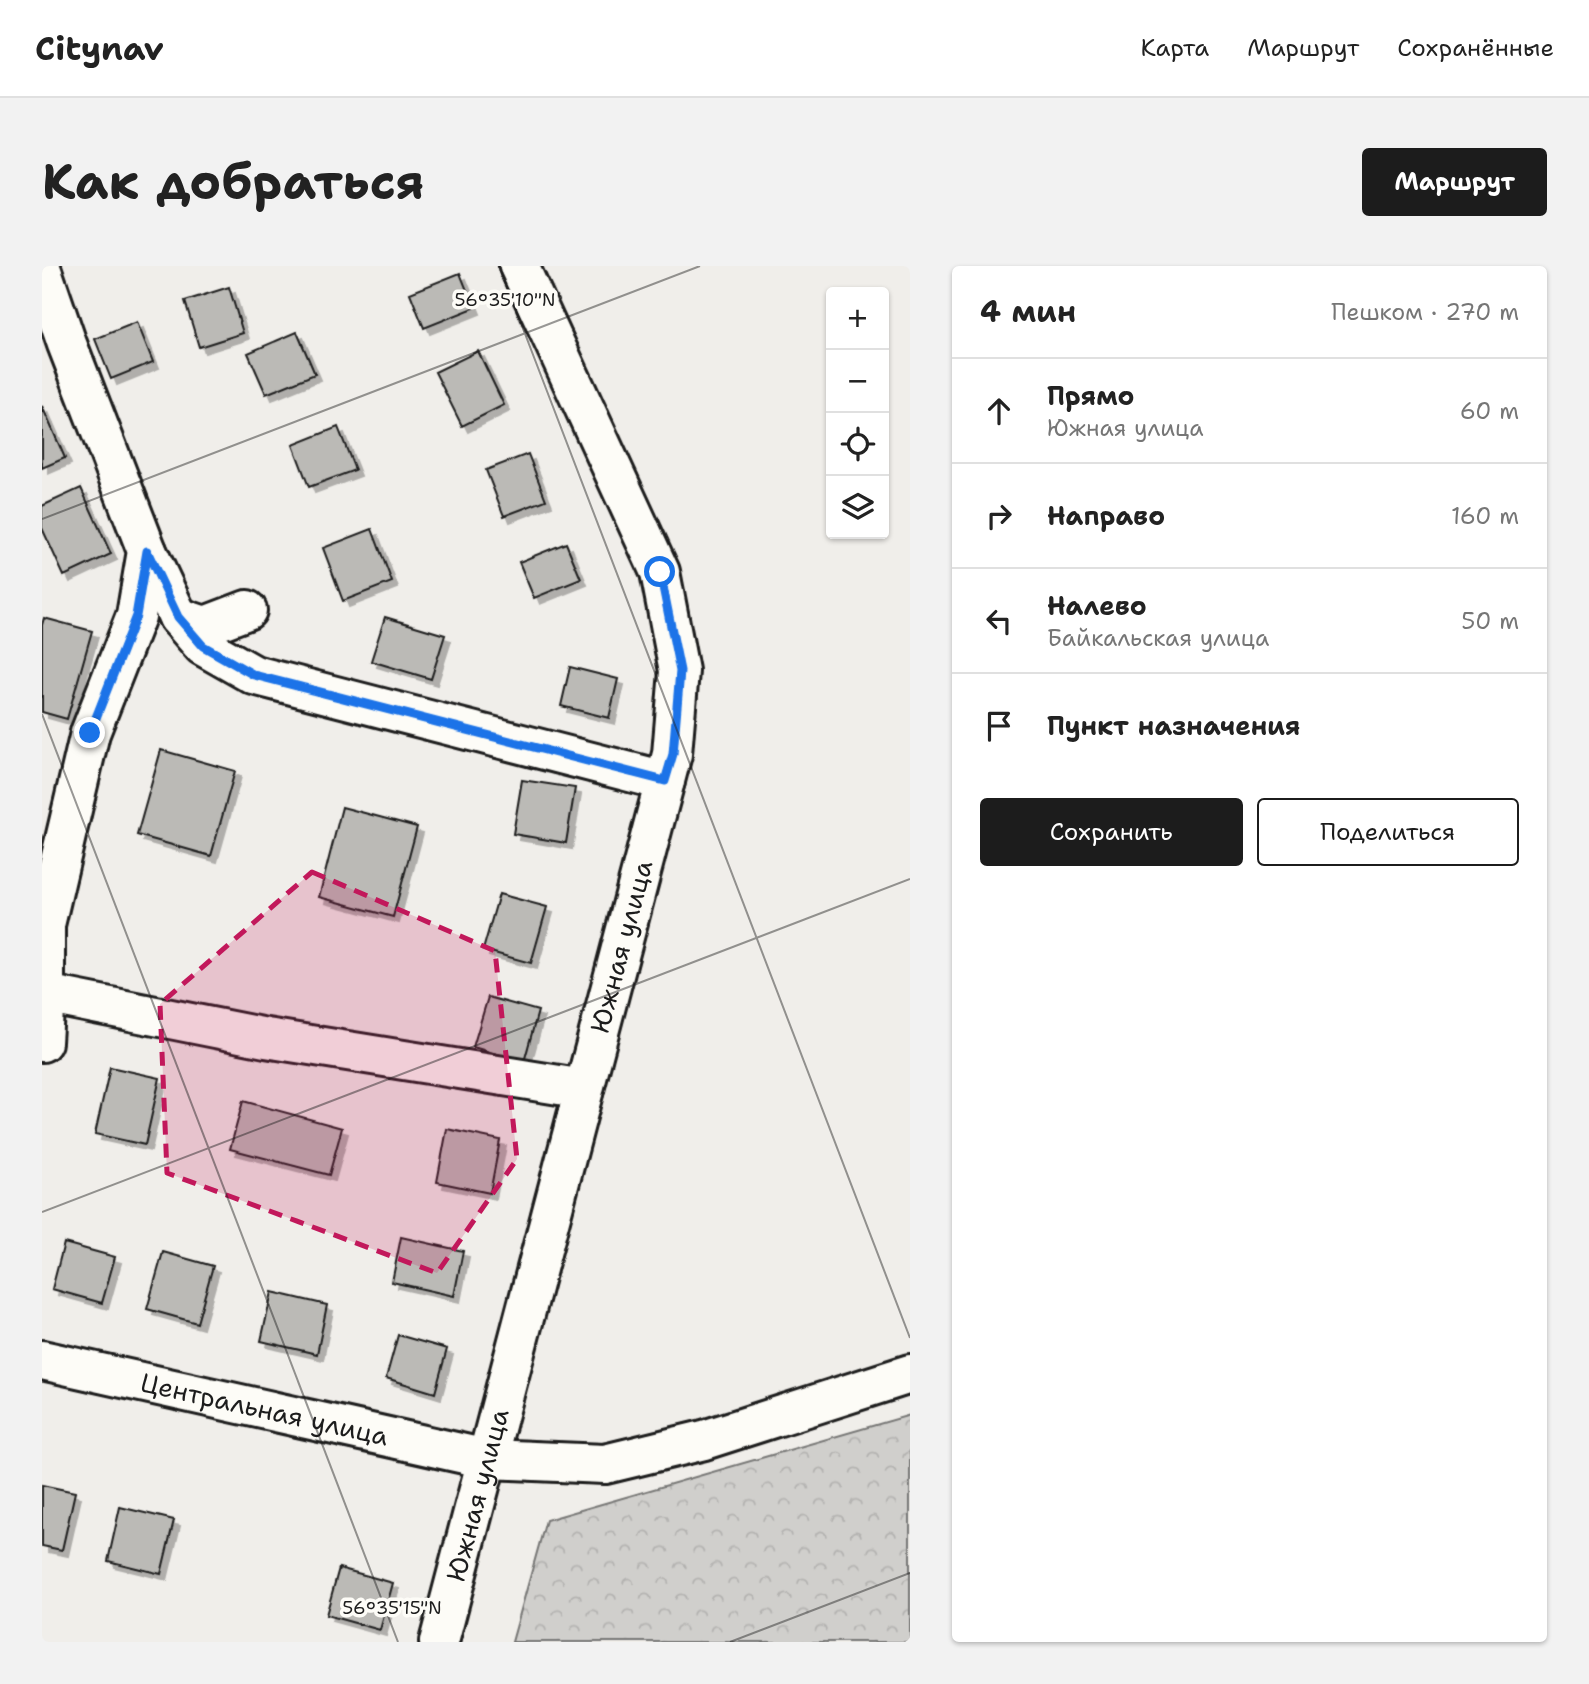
<!DOCTYPE html>
<html lang="ru">
<meta charset="utf-8">
<style>
:root{--surface:#fff;--page:#f2f2f2;--text:#222;--muted:#767676;--line:#e0e0e0;--accent:#1c1c1c}
body{margin:0;font-family:"Shantell Sans",sans-serif;background:var(--page);color:var(--text)}
.controls{position:absolute;right:21px;top:21px;display:grid;overflow:hidden;border-radius:7px;box-shadow:0 2px 5px #0004}
.controls button{width:63px;height:63px;display:grid;place-items:center;padding:0;border:0;border-bottom:2px solid var(--line);background:var(--surface);color:var(--text);font:35px sans-serif}
.stop{position:absolute;width:21px;height:21px;margin:-16px;border:5px solid #1a73e8;border-radius:50%;background:#fff}
.stop.end{background:#1a73e8;border-color:#fff;box-shadow:0 2px 7px #0008}
.list{margin:0;padding:0;list-style:none}
h2{display:flex;justify-content:space-between;align-items:center;height:91px;margin:0;padding:0 28px;font-size:30px}
h2 small{font-size:23px;font-weight:400;color:var(--muted)}
.list li{display:grid;grid-template-columns:46px 1fr auto;gap:21px;align-items:center;box-sizing:border-box;height:105px;padding:0 28px;border-top:2px solid var(--line)}
.list b{display:block;font-size:26px;white-space:nowrap}
.list p{margin:0;font-size:23px;white-space:nowrap;color:var(--muted)}
.list em{font-size:23px;font-style:normal;color:var(--muted)}
.actions{display:flex;gap:14px;padding:21px 28px}
.actions a{flex:1;padding:16px 0;border:2px solid var(--accent);border-radius:7px;text-align:center;font-size:24px;color:var(--accent)}
.actions .main{background:var(--accent);color:#fff}
.icon{flex:none;width:38px;height:38px;fill:none;stroke:currentColor;stroke-width:2;stroke-linecap:round;stroke-linejoin:round}
.map{position:relative;flex:none;width:868px;height:1376px;overflow:hidden;border-radius:7px}
header{display:flex;align-items:center;gap:42px;box-sizing:border-box;height:98px;padding:0 35px;background:var(--surface);border-bottom:2px solid var(--line)}
header strong{font-size:33px}
nav{display:flex;gap:38px;margin-inline-start:auto;font-size:24px}
.intro{display:flex;align-items:center;justify-content:space-between;box-sizing:border-box;height:168px;padding:0 42px}
h1{margin:0;font-size:49px}
.button{padding:18px 32px;border-radius:7px;background:var(--accent);color:#fff;font-size:24px;font-weight:700}
main{display:flex;gap:42px;padding:0 42px}
aside{flex:1;background:var(--surface);border-radius:7px;box-shadow:0 2px 5px #0004}
.map>svg:first-child{display:block}
.forest{fill:url(#forest-crowns);stroke:#767674;stroke-width:2}
.building{fill:#bbbab6;stroke:#1c1c1c;stroke-width:2;filter:url(#shadow)}
.lines{fill:none;stroke-linecap:round;stroke-linejoin:round}
.minor-casing{stroke:#1c1c1c;stroke-width:44}
.minor{stroke:#fdfcf7;stroke-width:38}
.route{stroke:#1a73e8;stroke-width:9}
.marked{fill:#c2185b;fill-opacity:0.2;stroke:#c2185b;stroke-width:5;stroke-dasharray:14 9;stroke-linejoin:round}
.ticks{fill:none;stroke:#1c1c1c;stroke-width:2;stroke-opacity:0.45}
.labels{text-anchor:middle;stroke-width:7;stroke-linejoin:round;paint-order:stroke}
.street-label{font-size:26px;fill:#1c1c1c;stroke:#fdfcf7}
.ticks-label{font-size:18px;text-anchor:middle;fill:#1c1c1c;stroke:#fdfcf7;stroke-width:7;stroke-linejoin:round;paint-order:stroke}
</style>
<header>
<strong>Citynav</strong>
<nav><a>Карта</a><a>Маршрут</a><a>Сохранённые</a></nav>
</header>
<div class="intro"><h1>Как добраться</h1><a class="button">Маршрут</a></div>
<main>
<div class="map">
<svg width="868" height="1376" viewBox="0 0 868 1376">
<defs>
<pattern id="forest-crowns" width="20" height="18" patternUnits="userSpaceOnUse" patternTransform="scale(1.75)"><rect width="20" height="18" fill="#d0cfcc"/><path d="M2 6a3 3 0 1 1 6 0M12 15a3 3 0 1 1 6 0" fill="none" stroke="#b2b1af"/></pattern>
<filter id="shadow"><feDropShadow dx="6" dy="6" stdDeviation="0" flood-color="#0004"/></filter>
</defs>
<rect width="100%" height="100%" fill="#f0eeea"/>
<filter id="ink" filterUnits="userSpaceOnUse"><feTurbulence type="fractalNoise" baseFrequency=".0143" numOctaves="2"/><feDisplacementMap in="SourceGraphic" scale="14" xChannelSelector="R" yChannelSelector="G"/><feConvolveMatrix kernelMatrix="1 2 1 2 8 2 1 2 1" color-interpolation-filters="sRGB"/></filter>
<g filter="url(#ink)">
<!-- forest -->
<path class="forest" d="M868 1149V1376H470L504 1254Z"/>
<!-- building -->
<path class="building" d="M418 7 432 42 382 62 368 27Z
M187 21 201 67 157 81 143 35Z
M95 56 111 96 69 113 53 73Z
M255 66 273 108 224 128 206 87Z
M436 85 462 139 420 160 393 106Z
M0 140 23 192 0 202Z
M296 161 313 204 267 221 251 179Z
M486 188 504 234 462 250 444 204Z
M39 222 69 288 22 310 0 262V240Z
M330 263 350 316 301 335 281 282Z
M524 277 539 313 492 332 477 296Z
M343 351 403 369 389 413 329 395Z
M2 352 50 365 25 453 0 446V359Z
M528 401 576 413 567 452 519 440Z
M119 484 193 505 169 590 95 569Z
M480 514 533 522 524 577 471 568Z
M300 541 375 561 351 651 277 631Z
M457 628 505 641 489 697 441 684Z
M446 731 496 745 482 796 431 781Z
M68 801 118 812 103 879 53 868Z
M201 835 300 862 287 909 188 883Z
M405 863 458 874 448 927 395 916Z
M359 971 421 985 412 1030 350 1016Z
M22 977 73 991 60 1037 10 1023Z
M121 986 171 1000 155 1057 105 1043Z
M230 1026 285 1039 275 1088 219 1075Z
M356 1069 405 1083 393 1127 344 1112Z
M0 1219 33 1226 20 1284 0 1280Z
M78 1241 132 1254 119 1308 66 1295Z
M297 1302 351 1317 338 1364 284 1349Z"/>
<g class="lines">
<defs>
<g id="minor">
<path d="M0 5 25 78 105 285 94 350 48 467 3 659V728L0 776"/>
<path d="M105 285 136 351 161 380 212 409 623 515"/>
<path d="M136 351 163 360 205 344"/>
<path d="M3 728 224 772 542 823"/>
<path id="s1" d="M0 1094 445 1193 563 1198 662 1174 868 1108"/>
<path id="s2" d="M397 1376 630 488 637 405 618 306 477 0"/>
</g>
</defs>
<!-- minor casing -->
<use href="#minor" class="minor-casing"/>
<!-- minor -->
<use href="#minor" class="minor"/>
</g>
</g>
<g class="lines" filter="url(#ink)">
<!-- route -->
<path class="route" d="M48 467 94 350 105 285 136 351 161 380 212 409 623 515 631 488 638 405 618 306"/>
</g>
<!-- marked area -->
<path class="marked" d="M270 606 453 685 475 893 395 1007 125 907 118 738Z"/>
<!-- ticks -->
<path class="ticks" d="M457 0 868 1072M0 253 658 0M0 448 356 1376M0 946 868 613M688 1376 868 1307"/>
<g class="labels">
<!-- street labels -->
<g class="street-label">
<text dy="9" stroke="none"><textPath href="#s2" startOffset="719">Южная улица</textPath></text>
<text dy="9" stroke="none"><textPath href="#s1" startOffset="228">Центральная улица</textPath></text>
<text dy="9" stroke="none"><textPath href="#s2" startOffset="152">Южная улица</textPath></text>
</g>
</g>
<g class="ticks-label">
<text x="463" y="40">56°35'10"N</text>
<text x="350" y="1348">56°35'15"N</text>
</g>
</svg>
<div class="controls">
<button>+</button>
<button>−</button>
<button><svg class="icon" aria-label="locate" viewBox="0 0 24 24"><circle cx="12" cy="12" r="6"/><path d="M12 2v4M12 18v4M2 12h4M18 12h4"/></svg></button>
<button><svg class="icon" aria-label="layers" viewBox="0 0 24 24"><path d="M12 4l9 5-9 5-9-5zM3 14l9 5 9-5"/></svg></button>
</div>
<div class="stop" style="left:618px;top:306px"></div>
<div class="stop end" style="left:48px;top:467px"></div>
</div>
<aside>
<h2>4 мин<small>Пешком · 270 m</small></h2>
<ul class="list">
<li><svg class="icon" aria-label="ahead" viewBox="0 0 24 24"><path d="M12 20V5M6 11l6-6 6 6"/></svg><div><b>Прямо</b><p>Южная улица</p></div><em>60 m</em></li>
<li><svg class="icon" aria-label="right" viewBox="0 0 24 24"><path d="M7 20v-9h11M14 6l5 5-5 5"/></svg><div><b>Направо</b></div><em>160 m</em></li>
<li><svg class="icon" aria-label="left" viewBox="0 0 24 24"><path d="M17 20v-9H6M10 6l-5 5 5 5"/></svg><div><b>Налево</b><p>Байкальская улица</p></div><em>50 m</em></li>
<li><svg class="icon" aria-label="arrive" viewBox="0 0 24 24"><path d="M6 21V4h12l-3 4 3 4H6"/></svg><div><b>Пункт назначения</b></div></li>
</ul>
<div class="actions"><a class="main">Сохранить</a><a>Поделиться</a></div>
</aside>
</main>
